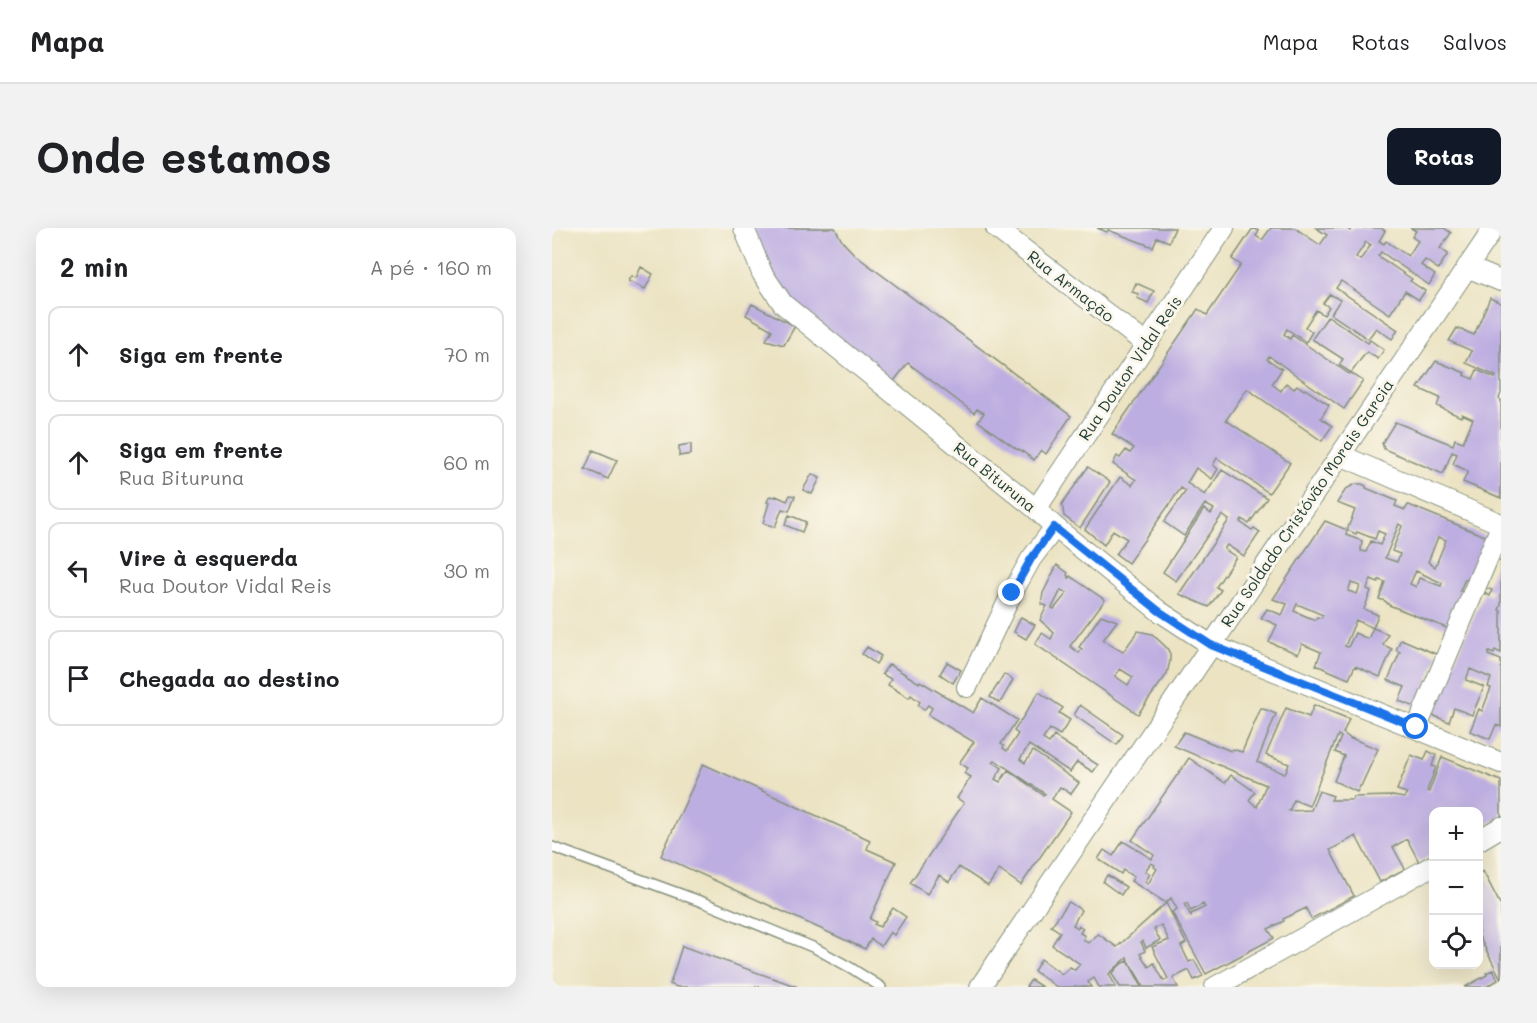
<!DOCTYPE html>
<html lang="pt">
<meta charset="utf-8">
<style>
:root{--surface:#fff;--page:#f2f2f2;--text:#202124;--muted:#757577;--line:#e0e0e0;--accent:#111827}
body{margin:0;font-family:Mali,sans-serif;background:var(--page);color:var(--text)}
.controls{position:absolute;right:18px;bottom:18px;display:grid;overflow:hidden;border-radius:12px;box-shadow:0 6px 24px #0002}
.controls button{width:54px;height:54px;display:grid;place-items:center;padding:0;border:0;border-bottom:2px solid var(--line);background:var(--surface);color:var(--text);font:30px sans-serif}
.stop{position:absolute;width:18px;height:18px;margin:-14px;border:4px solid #1a73e8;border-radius:50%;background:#fff}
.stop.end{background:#1a73e8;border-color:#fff;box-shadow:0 2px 6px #0008}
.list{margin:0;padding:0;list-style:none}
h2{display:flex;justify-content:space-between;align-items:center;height:78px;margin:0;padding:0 24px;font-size:26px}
h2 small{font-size:20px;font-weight:400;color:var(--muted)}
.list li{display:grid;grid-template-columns:39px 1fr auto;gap:18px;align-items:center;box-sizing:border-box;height:96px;margin:0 12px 12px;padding:0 12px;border:2px solid var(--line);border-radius:12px}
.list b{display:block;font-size:22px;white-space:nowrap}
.list p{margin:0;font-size:20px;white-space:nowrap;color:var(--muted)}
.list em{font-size:20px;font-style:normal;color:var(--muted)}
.icon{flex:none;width:33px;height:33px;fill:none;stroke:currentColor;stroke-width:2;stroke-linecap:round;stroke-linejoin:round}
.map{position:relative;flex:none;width:949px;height:759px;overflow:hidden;border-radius:12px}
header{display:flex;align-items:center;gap:36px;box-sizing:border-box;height:84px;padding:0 30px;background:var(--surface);border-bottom:2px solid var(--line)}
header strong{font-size:28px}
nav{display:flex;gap:33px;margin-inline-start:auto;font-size:21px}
.intro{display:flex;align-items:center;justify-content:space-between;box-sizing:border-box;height:144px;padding:0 36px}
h1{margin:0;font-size:42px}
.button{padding:15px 27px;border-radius:12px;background:var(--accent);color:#fff;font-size:21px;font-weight:700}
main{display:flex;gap:36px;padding:0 36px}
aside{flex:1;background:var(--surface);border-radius:12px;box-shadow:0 6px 24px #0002}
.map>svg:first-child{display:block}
.building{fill:#bdaee1;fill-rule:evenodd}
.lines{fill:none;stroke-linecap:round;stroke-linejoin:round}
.lane-casing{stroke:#85907b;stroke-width:12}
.street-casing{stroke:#85907b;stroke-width:22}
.lane{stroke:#fff;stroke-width:9}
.street{stroke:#fff;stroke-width:20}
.route{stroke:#1a73e8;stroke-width:8}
.labels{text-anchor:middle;stroke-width:6;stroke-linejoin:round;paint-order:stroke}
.street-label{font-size:16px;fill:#1f3d34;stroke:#fbf7ec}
</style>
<header>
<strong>Mapa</strong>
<nav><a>Mapa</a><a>Rotas</a><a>Salvos</a></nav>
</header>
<div class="intro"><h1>Onde estamos</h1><a class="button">Rotas</a></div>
<main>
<aside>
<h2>2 min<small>A pé · 160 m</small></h2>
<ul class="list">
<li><svg class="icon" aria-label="ahead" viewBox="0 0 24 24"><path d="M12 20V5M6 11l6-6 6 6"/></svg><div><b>Siga em frente</b></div><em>70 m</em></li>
<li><svg class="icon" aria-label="ahead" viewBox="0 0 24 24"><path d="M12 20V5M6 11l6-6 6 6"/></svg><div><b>Siga em frente</b><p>Rua Bituruna</p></div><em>60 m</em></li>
<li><svg class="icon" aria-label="left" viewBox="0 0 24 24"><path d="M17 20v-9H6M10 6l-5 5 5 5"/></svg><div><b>Vire à esquerda</b><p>Rua Doutor Vidal Reis</p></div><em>30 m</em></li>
<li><svg class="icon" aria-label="arrive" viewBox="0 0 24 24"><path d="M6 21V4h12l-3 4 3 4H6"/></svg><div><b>Chegada ao destino</b></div></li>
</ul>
</aside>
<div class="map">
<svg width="949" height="759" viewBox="0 0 949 759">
<rect width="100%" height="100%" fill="#fbf7ec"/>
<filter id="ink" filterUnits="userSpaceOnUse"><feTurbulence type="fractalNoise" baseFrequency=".0167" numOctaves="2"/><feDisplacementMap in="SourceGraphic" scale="12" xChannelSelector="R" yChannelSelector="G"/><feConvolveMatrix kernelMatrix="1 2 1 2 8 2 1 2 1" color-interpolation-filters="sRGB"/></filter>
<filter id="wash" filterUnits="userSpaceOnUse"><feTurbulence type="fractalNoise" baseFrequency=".008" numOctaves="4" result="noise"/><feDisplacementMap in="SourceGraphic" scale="24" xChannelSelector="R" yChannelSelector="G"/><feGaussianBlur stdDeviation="1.35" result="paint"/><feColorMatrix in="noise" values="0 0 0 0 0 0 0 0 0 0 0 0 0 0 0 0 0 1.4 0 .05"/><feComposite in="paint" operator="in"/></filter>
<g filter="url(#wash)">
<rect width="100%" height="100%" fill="#ebe3c2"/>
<g id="blocks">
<!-- building -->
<path class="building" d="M201 0H283L290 13 303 27 519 188 494 226 489 222 482 232 467 221 466 222 426 193 432 185 425 181 422 185 356 135 342 153 251 85 219 49Z
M545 0H623L617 14 605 9 601 19 556 2 555 4Z
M701 0 707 3 704 8 710 12 719 0H743L768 17 775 7 764 0H794L798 3 800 0H829L833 3 827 13 832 16 834 13 856 28 866 13 860 9 864 3 859 0H892L899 5 888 20 896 26 886 41 873 32 869 37 883 47 877 57 829 24 826 28 860 51 858 53 873 63 867 72 853 63 838 86 789 53 784 60 846 102 840 111 824 100 816 111 779 86 788 72 778 66 771 75 777 79 772 87 764 82 753 99 760 104 754 114 735 101 732 106 738 111 740 107 797 146 798 144 787 137 791 131 760 111 776 88 816 115 818 112 832 122 826 131 815 124 809 131 799 145 811 153 792 181 717 128 715 131 730 141 720 156 729 163 734 155 742 161 745 157 752 162 753 161 777 177 769 190 780 198 770 213 695 161 674 192 738 235 717 265 665 230 661 237 666 241 660 251 644 240 635 255 653 267 670 242 715 270 697 296 690 291 688 294 700 302 702 300 708 304 692 328 675 317 672 321 684 329 664 359 669 362 657 379 627 366 677 292 670 287 624 353 611 344 652 281 659 286 662 281 653 276 632 308 612 294 634 263 629 260 576 335 564 326 575 311 561 302 552 317 533 301 568 249 580 257 584 252 561 236 565 228 568 230 574 222 578 225 582 220 560 206 646 81 655 87 689 37 680 31ZM814 14 819 17 808 32 804 29Z
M89 39 101 46 93 61 76 53 79 48 84 50Z
M584 55 602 63 596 75 585 70 587 66 580 64Z
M938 70 949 75V165L947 171 949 172V270L911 254 916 243 901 236 905 226 900 224 891 246 832 221 830 215 843 194 901 217 903 211 911 214 921 191 910 186 909 189 885 178 888 170 866 160 884 133 913 145 912 147 921 151 925 142 943 150 944 148 914 135 920 123 897 113 905 100 922 107Z
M200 76 243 98 232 117 214 112 220 102 194 87Z
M139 216V226L127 228V218Z
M41 222 65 232 56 251 33 241Z
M536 239 558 254 528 300 512 288 510 276Z
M260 246 268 250 260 266 251 262Z
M804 256H810L814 258V260L845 273 843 278 853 282 856 277H857L935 309 916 353 913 351 908 363 912 364 897 401 837 377 833 373 827 371 833 354 827 352 826 354 819 351 815 361 819 363 812 381 826 387 821 400 804 392 793 418 796 419 803 405 816 411 821 400 836 406 831 417 840 421 828 449 803 438 797 451 764 437 769 424 750 416 746 426 717 414 725 397 709 390 715 381 730 387 735 376 721 371 773 293 795 302 794 307 810 313 809 323 814 324 819 313 828 317 833 306 826 303 823 311 805 304 804 306 795 302 803 282 785 275 794 261ZM847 296 850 298 840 323 848 326 845 334 833 330ZM886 309 894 312 883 339 876 334ZM864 343 890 355 889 358 867 350 864 359 858 356ZM799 355 808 358 805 366 796 363ZM745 376 771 387 769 390 765 389 763 392 742 383Z
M238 267 243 268 237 283 230 281 223 299 211 295 217 275 215 274 218 268 224 269V268L235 273Z
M237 287 254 294 250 304 233 297Z
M946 332 949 334V377L947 382 949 383V425L943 422 942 426 937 424 936 427 949 432V499L944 497 938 511 918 503 927 481 930 483 939 460 936 459 939 450 918 441 914 452 932 459 920 487 902 480 897 494 880 487 932 365 938 368 940 362 934 360Z
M505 337 516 345 515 347 517 350 518 348 553 372 518 418 527 425 530 421 527 419 549 387 565 393 551 412 571 424 586 403 600 406 615 420 618 426V433L615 446 586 486 483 416 490 405 499 411 502 405 488 392 495 378 489 376 491 365ZM509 362 515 365 502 381 500 380ZM568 441 581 449 576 457 563 448Z
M469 389 483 397 474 411 462 404Z
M849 411 886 427 866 480 847 473 853 459 836 452 848 424 844 422Z
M315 419 329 428 324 436 310 426Z
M395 434 409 442 401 455 388 446Z
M337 436 367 455 368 453 421 485 430 470 465 492 449 516 452 518 451 520 455 523 466 506 462 503 487 464 511 480 507 485 518 492 508 507 498 501 491 511 497 515 502 508 546 537 541 544 525 534 518 544 477 517 468 531 473 535 481 523 527 555 519 566 508 559 500 571 519 584 469 657 447 642 436 658 407 639 397 654 387 647 375 666 358 655 412 575 405 570 419 549 412 545 416 540 407 535 422 514 376 487 380 480 376 477 372 482 366 477 368 474 359 467 357 470 336 457 339 451 330 446ZM443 532 493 566 491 567 456 542 448 554 443 551 450 540 441 534Z
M452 446 461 452 448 475 438 469Z
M528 477 571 507 565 517 522 487Z
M762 477 797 491 791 505 799 511V510L826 521 809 558H808L805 564 782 553 792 528 783 524 789 509 786 507 757 578 742 572 737 583 759 582 767 563 781 568 779 572H801V569L841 568 852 570 855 565 845 562 859 527 872 532 876 523 884 527 880 538 884 539 875 563 877 564 890 529 949 553V589L927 601V584H882V625L867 634 855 611 841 619 853 641 828 654 804 608 778 622 802 668 759 691 754 680 731 691 732 693 716 701 722 710 654 746 620 684 625 681 619 670 614 675 579 653 582 649 571 642 569 646 546 631 552 622 561 628 571 613 600 631 602 627 580 612 637 530 673 555 679 547 703 564 697 572 705 579 714 557 622 518 632 504 679 523 680 521 690 524 709 480 724 486 705 534 733 546 737 536 714 527 734 480 757 489ZM599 635 603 637 602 639 605 641 596 656 593 654 598 646 593 643ZM635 675 639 683 651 676 653 679 639 686V688L632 676Z
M151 536 318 612 315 621 344 634 318 691 324 694 322 696 328 699 341 680 354 689 342 707 338 704 329 718 319 711 313 721 109 628Z
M931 643 949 678V751L927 708V645Z
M555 647 574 659 569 667 551 654Z
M517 674 529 682 521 697 526 700 527 698 531 700 528 705 533 708 531 711 536 715 546 706 565 719 614 675 634 715 629 718 637 734 642 732 651 748 642 752 637 742 621 750 626 759H592L575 730 557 746 564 759H547L542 750 536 754 539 759H505L482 743 489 731 510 746 518 739 523 742 528 736 500 717 508 704 499 698ZM609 697 617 712 600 719 616 751 612 753 602 735 597 739 588 726 593 723 589 714 591 713 594 720 608 712 602 701Z
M130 718 246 759H125L118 756Z
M576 733 590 759H568L560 746 568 737Z
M941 742 946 752 934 759H913L935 747 934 745Z
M479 752 490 759H474Z"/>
</g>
</g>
<g filter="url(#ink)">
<use href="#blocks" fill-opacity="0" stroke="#85907b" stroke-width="1.5"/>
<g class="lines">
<defs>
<path id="lane" d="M0 619 153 675 263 720 299 740 329 759"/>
<path id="street" d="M192 0 210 45 231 76 484 281 503 299 607 383 659 417 949 535
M444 0 594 116
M915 39 949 53
M788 227 949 296
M484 281 672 0
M415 459 460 365 479 331 503 299
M865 499 949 298
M927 612 949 599
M428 759 942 0
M663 759 882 637"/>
</defs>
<!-- lane casing -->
<use href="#lane" class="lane-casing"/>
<!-- street casing -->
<use href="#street" class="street-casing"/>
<!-- lane -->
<use href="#lane" class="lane"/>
<!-- street -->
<use href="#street" class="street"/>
</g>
</g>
<g class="lines" filter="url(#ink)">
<!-- route -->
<path class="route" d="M460 365 479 331 502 299 607 383 659 417 864 499"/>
</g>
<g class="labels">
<!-- street labels -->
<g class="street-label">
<text transform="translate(519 58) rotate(38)" y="6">Rua Armação</text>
<text transform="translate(578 140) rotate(-56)" y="6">Rua Doutor Vidal Reis</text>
<text transform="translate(443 249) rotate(39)" y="6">Rua Bituruna</text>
<text transform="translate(755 275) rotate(-56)" y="6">Rua Soldado Cristóvão Morais Garcia</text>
</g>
</g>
</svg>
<div class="controls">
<button>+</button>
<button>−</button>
<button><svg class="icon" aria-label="locate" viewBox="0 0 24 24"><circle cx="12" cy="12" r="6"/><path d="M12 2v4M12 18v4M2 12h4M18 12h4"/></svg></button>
</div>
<div class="stop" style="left:864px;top:499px"></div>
<div class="stop end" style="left:460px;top:365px"></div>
</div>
</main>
